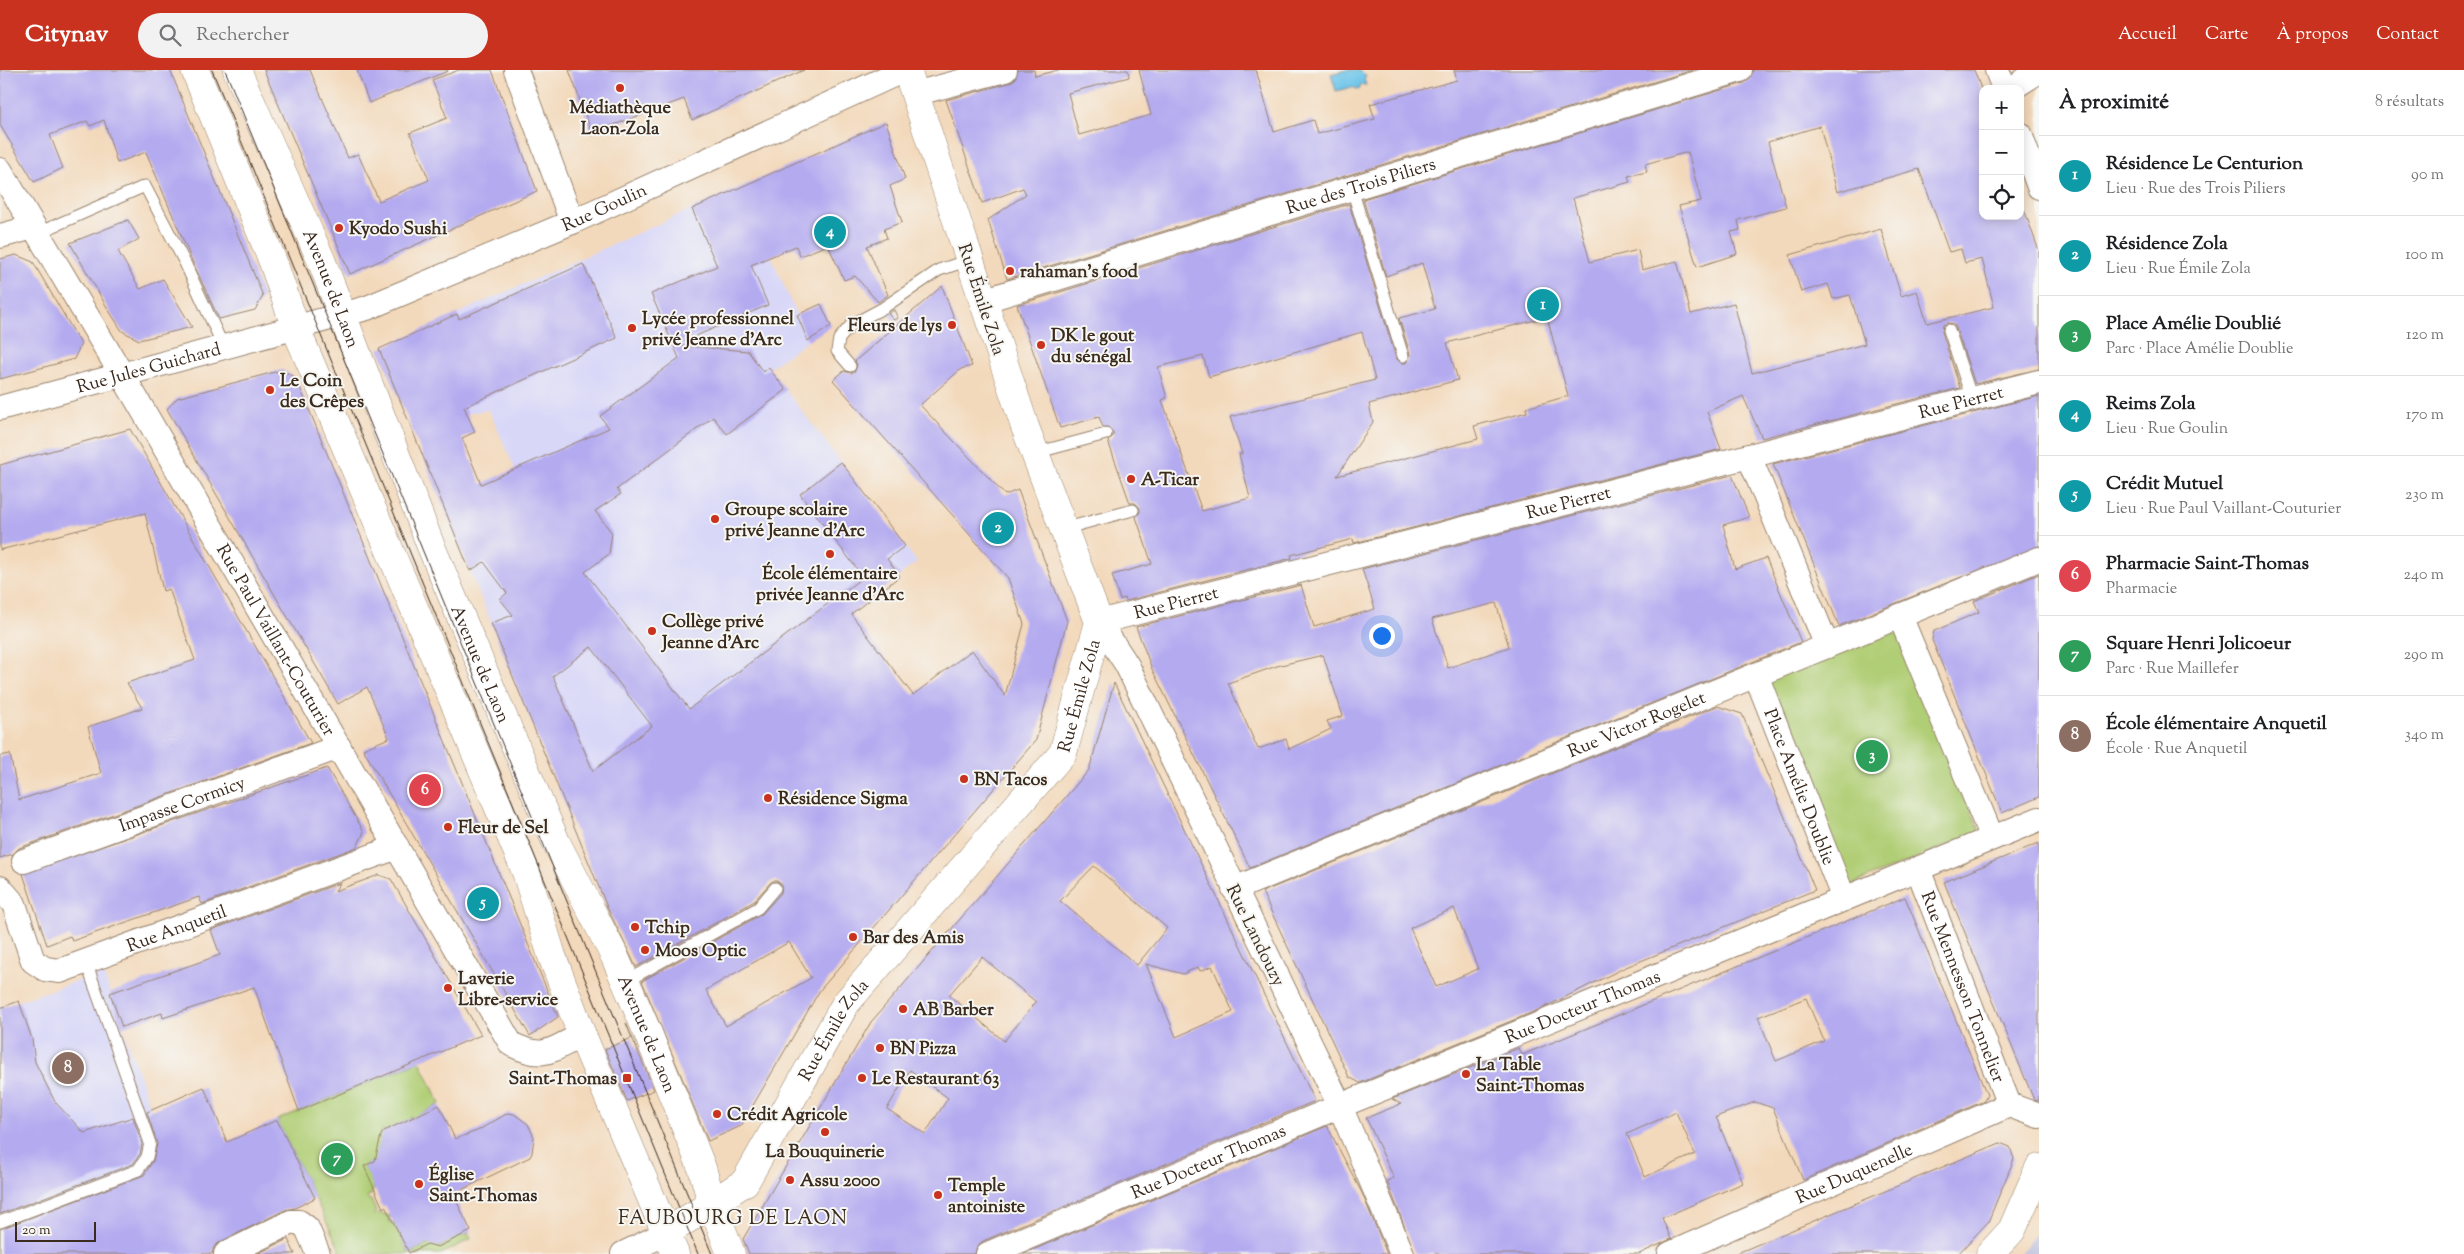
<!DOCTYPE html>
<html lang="fr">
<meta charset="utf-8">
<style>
:root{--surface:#fff;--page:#f2f2f2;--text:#202124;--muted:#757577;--line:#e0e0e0;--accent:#c8321e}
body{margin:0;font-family:"Sorts Mill Goudy",serif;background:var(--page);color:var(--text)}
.controls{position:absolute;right:15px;top:15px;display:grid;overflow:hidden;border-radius:10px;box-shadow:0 2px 12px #0003}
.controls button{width:45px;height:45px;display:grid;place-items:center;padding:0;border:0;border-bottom:1px solid var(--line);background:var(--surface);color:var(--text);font:25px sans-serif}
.scale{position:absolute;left:15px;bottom:12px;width:81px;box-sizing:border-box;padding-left:5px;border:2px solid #3b2a1e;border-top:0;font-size:14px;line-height:18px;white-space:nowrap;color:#3b2a1e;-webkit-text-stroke:4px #f6f6f2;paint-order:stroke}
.you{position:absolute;left:1381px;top:565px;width:18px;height:18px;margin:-12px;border:4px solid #fff;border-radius:50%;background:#1a73e8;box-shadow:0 0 0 8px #1a73e833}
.badge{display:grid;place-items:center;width:32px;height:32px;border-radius:50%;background:var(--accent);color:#fff;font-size:16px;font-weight:700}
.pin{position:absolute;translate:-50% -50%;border:2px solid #fff;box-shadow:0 1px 5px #0006}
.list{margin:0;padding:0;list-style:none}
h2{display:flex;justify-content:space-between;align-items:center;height:65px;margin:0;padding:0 20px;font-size:21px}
h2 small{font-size:16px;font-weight:400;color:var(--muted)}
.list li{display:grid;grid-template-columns:32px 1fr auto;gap:15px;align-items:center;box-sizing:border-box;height:80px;padding:0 20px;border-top:1px solid var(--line)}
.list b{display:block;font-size:19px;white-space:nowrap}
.list p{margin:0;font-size:16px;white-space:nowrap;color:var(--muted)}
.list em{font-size:16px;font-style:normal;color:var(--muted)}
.icon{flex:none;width:28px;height:28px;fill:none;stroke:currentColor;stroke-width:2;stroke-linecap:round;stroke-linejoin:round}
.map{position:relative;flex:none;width:2039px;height:1184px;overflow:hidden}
header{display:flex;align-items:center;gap:30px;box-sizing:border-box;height:70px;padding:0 25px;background:var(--accent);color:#fff}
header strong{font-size:24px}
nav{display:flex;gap:28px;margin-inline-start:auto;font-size:18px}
.search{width:350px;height:45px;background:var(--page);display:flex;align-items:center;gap:12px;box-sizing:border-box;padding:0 18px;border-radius:28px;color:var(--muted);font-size:19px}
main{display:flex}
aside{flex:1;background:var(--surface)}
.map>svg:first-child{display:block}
.built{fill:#d8d7f8}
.industrial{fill:#bfc2dd}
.green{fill:#b0ce75;stroke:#767c4a}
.water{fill:#6cc4e9;stroke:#547784}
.building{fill:#b4aaf0;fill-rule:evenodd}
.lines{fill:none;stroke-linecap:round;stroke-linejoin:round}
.service-casing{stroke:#97826c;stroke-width:13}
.minor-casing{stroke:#97826c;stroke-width:26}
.tertiary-casing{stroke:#97826c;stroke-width:29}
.secondary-casing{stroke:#97826c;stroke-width:29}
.service{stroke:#fff;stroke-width:11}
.minor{stroke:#fff;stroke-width:24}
.tertiary{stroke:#fff;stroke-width:28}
.secondary{stroke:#fff;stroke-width:28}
.tram{stroke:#3b2a1e;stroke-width:1}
.poi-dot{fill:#c8321e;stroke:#f6f6f2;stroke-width:2}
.labels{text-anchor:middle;stroke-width:4;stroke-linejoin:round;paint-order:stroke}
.poi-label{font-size:18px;font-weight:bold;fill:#3b2a1e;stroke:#f6f6f2;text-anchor:start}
.street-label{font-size:18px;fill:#3b2a1e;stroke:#f6f6f2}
.quarter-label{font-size:20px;letter-spacing:1px;fill:#3b2a1e;stroke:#f6f6f2}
</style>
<header>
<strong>Citynav</strong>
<div class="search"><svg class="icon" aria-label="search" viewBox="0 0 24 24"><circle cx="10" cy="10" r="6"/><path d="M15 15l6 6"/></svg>Rechercher</div>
<nav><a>Accueil</a><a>Carte</a><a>À propos</a><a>Contact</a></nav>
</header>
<main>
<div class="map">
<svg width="2039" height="1184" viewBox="0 0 2039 1184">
<rect width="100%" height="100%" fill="#f6f6f2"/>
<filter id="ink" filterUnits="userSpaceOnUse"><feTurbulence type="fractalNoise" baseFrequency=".02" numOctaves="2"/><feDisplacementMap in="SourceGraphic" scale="10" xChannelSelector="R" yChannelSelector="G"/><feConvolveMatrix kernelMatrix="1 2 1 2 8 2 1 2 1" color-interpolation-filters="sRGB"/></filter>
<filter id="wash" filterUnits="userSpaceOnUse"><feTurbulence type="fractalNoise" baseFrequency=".0096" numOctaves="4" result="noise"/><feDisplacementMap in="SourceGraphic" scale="20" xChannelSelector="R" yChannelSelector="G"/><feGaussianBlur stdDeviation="1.12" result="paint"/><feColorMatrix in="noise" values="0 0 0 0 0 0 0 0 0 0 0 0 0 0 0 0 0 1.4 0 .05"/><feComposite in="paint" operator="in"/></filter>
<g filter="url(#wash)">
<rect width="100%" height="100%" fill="#f3d9bb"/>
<!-- built -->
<path class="built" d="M741 117 808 271 769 298 917 492 574 756 470 501 498 481 515 399 489 340 453 345 472 284 457 244Z
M103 902 171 1096 0 1169V938Z"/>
<!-- industrial -->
<path class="industrial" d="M2039 1162V1184H2019Z"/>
<!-- green -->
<path class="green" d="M1896 555 1980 762 1848 816 1764 609Z
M420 991 440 1034 413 1048 411 1046 410 1049 386 1061 381 1060V1064H385L394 1082 364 1096 375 1115 371 1125 367 1126 368 1129 371 1130 376 1141 374 1143 375 1146 378 1143 390 1146 389 1152 394 1153 409 1183 436 1171V1176L440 1177 464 1164 467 1165 468 1162 471 1169 441 1184H342L277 1050Z"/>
<!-- water -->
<path class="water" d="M1347 0H1357L1366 5 1364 9 1366 15H1361L1359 20 1352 17 1336 21 1331 4Z"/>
<g id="blocks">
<!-- building -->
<path class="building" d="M0 0H170L263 226 255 240 219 249 189 184 146 82 117 93 104 50 90 56 87 51 50 65 63 98 34 112 0 55Z
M264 0H310L348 88 358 84 379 131 429 110 410 63 447 48 432 10 459 0H492L537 121 350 204Z
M357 0H448V1L369 33Z
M569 0H804L692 50 684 29 592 63Z
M1018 0H1034L1035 6 1058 0H1128L1129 7 1068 23 1079 65 1151 45 1139 0H1256L1274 62 1313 50 1317 64 1375 49 1370 34 1457 10 1454 0H1693L1007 209 988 150 1026 124 1023 118 982 133 946 30 1009 13 1015 9Z
M1753 0H1974L1983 24V146H2020V128L2039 181V299L1975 314 1956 258 1954 254 1947 253 1943 255 1942 262 1960 318 1762 368 1743 326 1707 342 1721 379 1354 473 1353 469 1291 485 1292 488 1126 531 1125 528 1120 530 1112 505 1152 494 1136 447 1140 442V438L1135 433H1130L1108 371 1113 366V362L1108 357H1103L1099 347 1060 358 1017 235 1349 134 1396 288 1401 293H1406L1410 284 1399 248 1435 239 1422 193 1386 206 1363 129 1744 13 1750 9ZM1820 56 1837 122 1919 99 1949 182 1961 179 1965 193 1982 189 1994 237 1927 253 1917 221 1901 226 1881 159 1790 185 1801 222 1828 214 1833 229 1850 225 1865 274 1752 303 1734 233 1691 244 1677 191 1642 200 1638 180 1590 192 1573 128 1630 112 1628 106 1647 102 1645 94 1688 82 1701 131 1679 136 1697 197 1737 184 1731 162 1740 160 1738 150 1786 137 1768 72ZM1547 247 1568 326 1526 338 1527 342 1474 356 1478 369 1337 406 1373 352 1369 334 1458 310 1447 273ZM1362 262 1375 310 1230 347 1242 384H1239L1250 428 1202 441 1162 330 1167 328 1158 297 1203 286 1209 307Z
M886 52 905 109 890 116 902 152 884 159 887 168 867 176 888 225 878 232 855 206 844 210 828 175 800 186 796 176 751 195 768 235 675 275 748 281 763 302 769 298 786 320 727 364 713 347 617 419 621 424 595 441 612 463 609 484 585 502 689 639 863 507 800 424 841 392 905 476 887 489 900 506 851 544 913 625 972 580 1005 626 1024 554 1008 508 833 310 844 301 851 303 855 301 857 295 855 291 942 216 972 296 961 299 920 335 1005 425 1018 420 1067 551 1036 670 820 920 741 1056 708 1071 642 911 762 844 781 823 782 815 777 811H772L753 832 636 897 607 837 491 553 513 545 500 529 507 523 484 492 470 501 379 279 457 244 459 249 583 194 617 268 464 337 475 362 462 368 481 414 609 358 600 346 679 288 651 224 717 196 692 139ZM591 577 652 656 593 701 553 606ZM789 872 811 908 726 956 706 920Z
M128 150 139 169 118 181 140 219 163 209 192 257 139 270 122 261 108 239 70 173Z
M16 185 33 192 81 274 74 289 0 309V189Z
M821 234 831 256 808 271 797 245Z
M894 240 898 248 894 250 888 244Z
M282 300 296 308 299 315 558 947 530 966 363 679 389 668 367 617 338 634 167 339 177 328Z
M2039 326V476L1839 556 1773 394Z
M130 359 311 673 19 778 13 784 0 788V686L10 684 19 730 101 703 88 657 142 638 127 613 195 590 169 519 163 521 145 443 0 480V395Z
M1732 405 1749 447 1723 455 1735 499 1766 488 1801 572 1250 798 1152 599 1136 557 1301 515 1314 557 1375 539 1362 499ZM1496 533 1509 577 1448 598 1432 549ZM1323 585 1343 646 1327 651 1331 659 1289 679 1286 669 1258 679 1228 613 1277 596Z
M2039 504V727L2002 743 1932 570 1934 561 1979 542 1974 531Z
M1114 613 1315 1031 983 1171 977 1176 975 1184H749L743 1169 871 952 1089 700ZM1094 796 1167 858 1137 895 1060 831ZM982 887 1036 932 1004 971 949 925ZM1146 894 1183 904 1198 897 1200 901 1212 896 1233 942 1176 967ZM910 1000 948 1028 925 1064 887 1039Z
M1717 636 1742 644 1815 820 1626 897 1543 938 1360 1013 1349 1007 1262 822ZM1454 838 1478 899 1436 917 1410 858Z
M327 698 364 762 357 777 202 834 199 827 72 871 70 866 47 875 23 804Z
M2039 773V1031L2034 1030 1944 812Z
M379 805 391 809 481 965 299 1041 254 917 163 948 162 943 122 957 110 923 220 885 211 860 340 813 335 821Z
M1905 827 1987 1025 1984 1031 1803 1110 1773 1038 1755 1032 1716 1047 1743 1113 1662 1148 1671 1169 1639 1184H1415L1387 1111 1394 1108 1366 1048 1401 1034 1392 1029 1519 978 1522 985ZM1806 928 1824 971 1776 991 1758 947ZM1676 1042 1695 1084 1645 1107 1627 1064Z
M19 931 32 969 35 992 55 1032 84 1063 133 1047 142 1074 140 1084 133 1094 0 1144V938Z
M626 953 654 1020 627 1031 605 979 632 968Z
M204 1017 227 1072 277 1050 315 1128 295 1138 285 1140 220 1172 214 1177 212 1184H0V1159L144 1105 153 1091 157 1074 147 1042Z
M439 1035 455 1069 477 1061 508 1043 514 1044 528 1054 534 1067 532 1083 530 1087 453 1124 471 1161 438 1177 427 1174 409 1183 385 1136 383 1138 364 1096 375 1091 381 1065 384 1061Z
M1327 1056 1362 1123 1387 1184H1023Z
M2000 1073 2010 1077 2014 1089 1988 1152 1958 1184H1735Z
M288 1169 295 1184H257Z"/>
</g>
</g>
<g filter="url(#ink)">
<use href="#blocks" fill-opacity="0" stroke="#97826c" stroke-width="1"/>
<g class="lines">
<defs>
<path id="service" d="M1352 119 1403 286
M38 163 145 116 185 193 224 278
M1949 260 1972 329
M850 296 837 281 839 269 851 255 883 238 939 200 969 190
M1035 383 1106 364
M1063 459 1133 440
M625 912 758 838 775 818
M0 1152 138 1100 147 1087 150 1073 86 892"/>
<g id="minor">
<path d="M516 0 572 152"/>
<path d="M1997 0 2004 19"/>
<path d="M2011 19 2039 1"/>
<path d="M914 24 1005 0"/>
<path d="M2020 64 2039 117"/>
<path id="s1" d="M0 100 137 330 511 974C545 991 550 980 582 965"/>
<path d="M0 166 34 157"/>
<path id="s2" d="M982 231 1740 0"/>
<path id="s3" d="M0 338 367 238 572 152 904 0"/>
<path d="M1749 386 1827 576"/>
<path d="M1900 546 1992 768"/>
<path id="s4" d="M1756 605 1844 829"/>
<path id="s5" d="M24 791 339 677"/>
<path id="s6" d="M1918 799 2009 1035"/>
<path id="s7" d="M0 818 14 834 33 891 45 899 60 901 397 777"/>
<path id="s8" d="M1234 819 2039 489"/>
<path d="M226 1184 291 1152H299L307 1158 318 1184"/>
<path d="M623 1184 666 1163"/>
<path id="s9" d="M988 1184 1340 1036 2039 749"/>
<path id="s10" d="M1402 1184 1340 1036 1127 595 1099 552 2039 312"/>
<path id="s11" d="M1670 1184 2009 1035 2039 1046"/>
</g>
<path id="tertiary" d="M1990 1184 2012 1160 2039 1098"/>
<g id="secondary">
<path d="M195 0 273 192 296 259 526 802 552 886 582 965 675 1184"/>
<path id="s12" d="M237 0 322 192 430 474 556 772 614 885 647 961 702 1098 712 1133 731 1184"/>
<path id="s13" d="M666 1163 745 1112 846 933 1063 683 1099 552 1025 357 907 0"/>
</g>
</defs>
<!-- service casing -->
<use href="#service" class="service-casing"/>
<!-- minor casing -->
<use href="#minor" class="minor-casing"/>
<!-- tertiary casing -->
<use href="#tertiary" class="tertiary-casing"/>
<!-- secondary casing -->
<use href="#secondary" class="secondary-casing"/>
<!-- service -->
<use href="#service" class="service"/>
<!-- minor -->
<use href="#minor" class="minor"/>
<!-- tertiary -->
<use href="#tertiary" class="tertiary"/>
<!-- secondary -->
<use href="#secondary" class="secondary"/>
<!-- tram -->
<path class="tram" d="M212 0 698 1184
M225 0 712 1184"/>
</g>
</g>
<!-- markers -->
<g class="poi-dot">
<circle cx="620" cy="18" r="5"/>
<circle cx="339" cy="158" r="5"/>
<circle cx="1010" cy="201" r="5"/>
<circle cx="952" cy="255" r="5"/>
<circle cx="632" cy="258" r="5"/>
<circle cx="1041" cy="275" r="5"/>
<circle cx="270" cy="320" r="5"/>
<circle cx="1131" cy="409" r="5"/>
<circle cx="715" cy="449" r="5"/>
<circle cx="830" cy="484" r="5"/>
<circle cx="652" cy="561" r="5"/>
<circle cx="964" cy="709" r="5"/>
<circle cx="768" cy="728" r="5"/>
<circle cx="448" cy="757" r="5"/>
<circle cx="635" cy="857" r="5"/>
<circle cx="853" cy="867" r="5"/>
<circle cx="645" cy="880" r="5"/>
<circle cx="448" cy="918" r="5"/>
<circle cx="903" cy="939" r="5"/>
<circle cx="880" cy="978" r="5"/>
<circle cx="1466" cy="1004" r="5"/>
<rect x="622" y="1003" width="10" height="10" rx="2.5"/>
<circle cx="862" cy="1008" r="5"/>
<circle cx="717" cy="1044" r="5"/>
<circle cx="825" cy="1062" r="5"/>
<circle cx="790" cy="1110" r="5"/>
<circle cx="419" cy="1114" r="5"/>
<circle cx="938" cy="1125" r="5"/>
</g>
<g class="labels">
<!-- poi labels -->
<g class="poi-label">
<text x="620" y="43" text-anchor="middle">Médiathèque<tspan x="620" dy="21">Laon-Zola</tspan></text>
<text x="349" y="164">Kyodo Sushi</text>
<text x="1020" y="207">rahaman's food</text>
<text x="642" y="254">Lycée professionnel<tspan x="642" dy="21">privé Jeanne d'Arc</tspan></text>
<text x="942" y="261" text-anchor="end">Fleurs de lys</text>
<text x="1051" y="271">DK le gout<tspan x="1051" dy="21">du sénégal</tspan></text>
<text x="280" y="316">Le Coin<tspan x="280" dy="21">des Crêpes</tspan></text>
<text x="1141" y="415">A-Ticar</text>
<text x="725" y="445">Groupe scolaire<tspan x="725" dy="21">privé Jeanne d'Arc</tspan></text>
<text x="830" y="509" text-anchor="middle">École élémentaire<tspan x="830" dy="21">privée Jeanne d'Arc</tspan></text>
<text x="662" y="557">Collège privé<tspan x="662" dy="21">Jeanne d'Arc</tspan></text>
<text x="974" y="715">BN Tacos</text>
<text x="778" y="734">Résidence Sigma</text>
<text x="458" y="763">Fleur de Sel</text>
<text x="645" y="863">Tchip</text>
<text x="863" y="873">Bar des Amis</text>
<text x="655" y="886">Moos Optic</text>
<text x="458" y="914">Laverie<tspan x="458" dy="21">Libre-service</tspan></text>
<text x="913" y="945">AB Barber</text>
<text x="890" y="984">BN Pizza</text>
<text x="1476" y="1000">La Table<tspan x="1476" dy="21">Saint-Thomas</tspan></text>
<text x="617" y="1014" text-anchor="end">Saint-Thomas</text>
<text x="872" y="1014">Le Restaurant 63</text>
<text x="727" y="1050">Crédit Agricole</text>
<text x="825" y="1087" text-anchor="middle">La Bouquinerie</text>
<text x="429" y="1110">Église<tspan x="429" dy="21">Saint-Thomas</tspan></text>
<text x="800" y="1116">Assu 2000</text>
<text x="948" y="1121">Temple<tspan x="948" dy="21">antoiniste</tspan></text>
</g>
<!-- street labels -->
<g class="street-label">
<text dy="6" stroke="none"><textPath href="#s2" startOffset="396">Rue des Trois Piliers</textPath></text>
<text dy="6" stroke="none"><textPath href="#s3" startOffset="638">Rue Goulin</textPath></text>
<text dy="6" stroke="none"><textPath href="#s12" startOffset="238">Avenue de Laon</textPath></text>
<text transform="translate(982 229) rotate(72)" y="6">Rue Émile Zola</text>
<text dy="6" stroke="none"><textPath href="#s3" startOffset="154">Rue Jules Guichard</textPath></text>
<text dy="6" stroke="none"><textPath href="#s10" startOffset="1591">Rue Pierret</textPath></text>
<text dy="6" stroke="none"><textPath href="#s10" startOffset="1186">Rue Pierret</textPath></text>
<text dy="6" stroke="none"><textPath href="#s10" startOffset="781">Rue Pierret</textPath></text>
<text dy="6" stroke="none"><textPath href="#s1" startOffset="545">Rue Paul Vaillant-Couturier</textPath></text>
<text dy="6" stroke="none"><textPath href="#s12" startOffset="642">Avenue de Laon</textPath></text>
<text dy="6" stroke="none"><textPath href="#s13" startOffset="690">Rue Émile Zola</textPath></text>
<text dy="6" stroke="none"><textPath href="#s8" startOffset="435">Rue Victor Rogelet</textPath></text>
<text dy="6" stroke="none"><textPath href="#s4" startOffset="120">Place Amélie Doublie</textPath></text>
<text dy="6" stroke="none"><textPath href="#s5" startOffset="168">Impasse Cormicy</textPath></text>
<text dy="6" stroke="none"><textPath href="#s7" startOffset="235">Rue Anquetil</textPath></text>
<text transform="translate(1256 865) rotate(64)" y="6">Rue Landouzy</text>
<text dy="6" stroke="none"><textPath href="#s6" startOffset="126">Rue Mennesson Tonnelier</textPath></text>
<text dy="6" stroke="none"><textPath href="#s9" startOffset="644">Rue Docteur Thomas</textPath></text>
<text dy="6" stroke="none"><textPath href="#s13" startOffset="270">Rue Émile Zola</textPath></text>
<text dy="6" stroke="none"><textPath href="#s12" startOffset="1048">Avenue de Laon</textPath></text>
<text dy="6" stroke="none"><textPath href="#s9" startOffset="239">Rue Docteur Thomas</textPath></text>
<text dy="6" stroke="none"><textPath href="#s11" startOffset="201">Rue Duquenelle</textPath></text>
</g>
<!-- quarter labels -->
<g class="quarter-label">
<text x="733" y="1154">FAUBOURG DE LAON</text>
</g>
</g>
</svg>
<div class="controls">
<button>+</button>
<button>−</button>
<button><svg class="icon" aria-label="locate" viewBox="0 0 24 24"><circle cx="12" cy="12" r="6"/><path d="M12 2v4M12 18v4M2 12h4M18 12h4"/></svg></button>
</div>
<div class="scale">20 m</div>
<div class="you"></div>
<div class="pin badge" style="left:1543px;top:235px;background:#0f9aa8">1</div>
<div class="pin badge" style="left:998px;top:458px;background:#0f9aa8">2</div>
<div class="pin badge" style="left:1872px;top:686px;background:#2e9e5b">3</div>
<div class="pin badge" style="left:830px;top:162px;background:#0f9aa8">4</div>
<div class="pin badge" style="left:483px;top:833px;background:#0f9aa8">5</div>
<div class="pin badge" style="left:425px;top:720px;background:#e0444e">6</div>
<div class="pin badge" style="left:337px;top:1089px;background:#2e9e5b">7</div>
<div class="pin badge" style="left:68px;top:998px;background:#8d6e63">8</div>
</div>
<aside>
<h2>À proximité<small>8 résultats</small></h2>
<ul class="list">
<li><span class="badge" style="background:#0f9aa8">1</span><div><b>Résidence Le Centurion</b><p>Lieu · Rue des Trois Piliers</p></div><em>90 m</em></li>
<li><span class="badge" style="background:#0f9aa8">2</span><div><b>Résidence Zola</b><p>Lieu · Rue Émile Zola</p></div><em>100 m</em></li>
<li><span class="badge" style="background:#2e9e5b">3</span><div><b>Place Amélie Doublié</b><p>Parc · Place Amélie Doublie</p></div><em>120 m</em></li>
<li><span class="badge" style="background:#0f9aa8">4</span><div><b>Reims Zola</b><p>Lieu · Rue Goulin</p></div><em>170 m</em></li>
<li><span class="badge" style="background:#0f9aa8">5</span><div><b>Crédit Mutuel</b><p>Lieu · Rue Paul Vaillant-Couturier</p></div><em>230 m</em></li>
<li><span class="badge" style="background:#e0444e">6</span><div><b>Pharmacie Saint-Thomas</b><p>Pharmacie</p></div><em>240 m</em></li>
<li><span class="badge" style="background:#2e9e5b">7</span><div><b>Square Henri Jolicoeur</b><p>Parc · Rue Maillefer</p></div><em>290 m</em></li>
<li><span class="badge" style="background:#8d6e63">8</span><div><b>École élémentaire Anquetil</b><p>École · Rue Anquetil</p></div><em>340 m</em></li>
</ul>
</aside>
</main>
